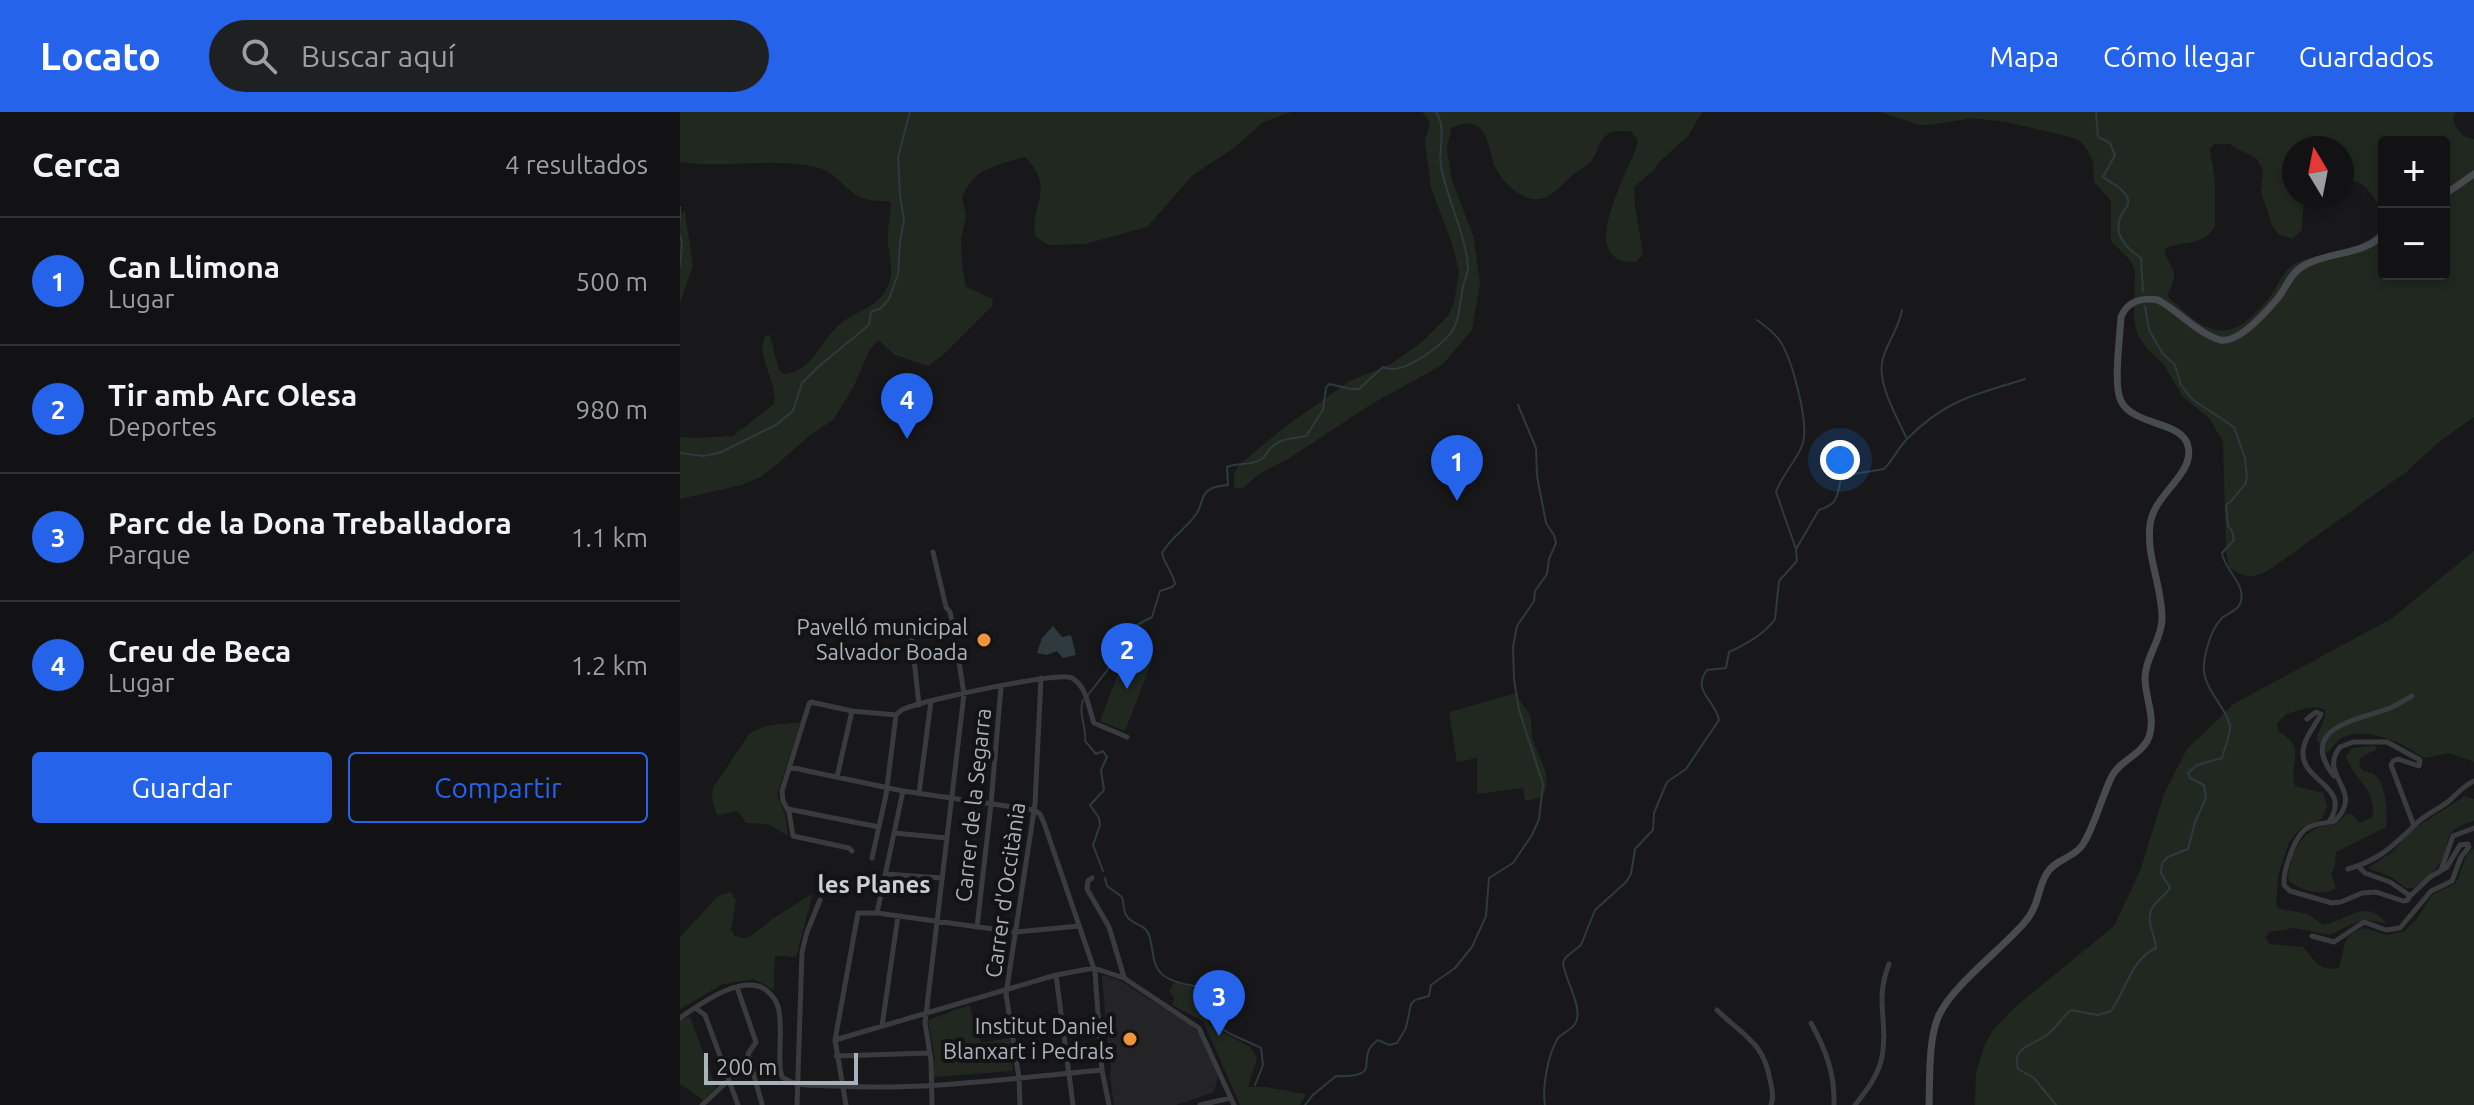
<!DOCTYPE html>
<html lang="es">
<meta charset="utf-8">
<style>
:root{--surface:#121214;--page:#1f2022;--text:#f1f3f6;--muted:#9c9ea0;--line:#313234;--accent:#2563eb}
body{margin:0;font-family:Ubuntu,sans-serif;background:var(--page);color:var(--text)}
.controls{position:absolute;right:24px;top:24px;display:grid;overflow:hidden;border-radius:8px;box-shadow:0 4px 12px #0003}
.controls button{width:72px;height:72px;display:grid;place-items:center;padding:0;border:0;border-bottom:2px solid var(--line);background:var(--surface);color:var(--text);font:40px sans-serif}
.compass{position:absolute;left:1602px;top:24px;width:72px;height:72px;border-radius:50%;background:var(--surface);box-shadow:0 4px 12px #0003;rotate:350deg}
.scale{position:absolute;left:24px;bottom:20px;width:154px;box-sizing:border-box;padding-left:8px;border:4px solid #aab2ba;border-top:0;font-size:22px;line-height:28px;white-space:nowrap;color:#aab2ba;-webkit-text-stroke:6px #131315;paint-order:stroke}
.you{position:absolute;left:1160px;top:348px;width:28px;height:28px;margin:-20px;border:6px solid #fff;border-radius:50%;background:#1a73e8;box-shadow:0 0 0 12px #1a73e833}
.badge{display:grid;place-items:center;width:52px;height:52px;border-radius:50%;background:var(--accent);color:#fff;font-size:26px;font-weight:700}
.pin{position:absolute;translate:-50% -66px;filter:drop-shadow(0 2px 4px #0008)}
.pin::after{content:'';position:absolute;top:42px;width:28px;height:24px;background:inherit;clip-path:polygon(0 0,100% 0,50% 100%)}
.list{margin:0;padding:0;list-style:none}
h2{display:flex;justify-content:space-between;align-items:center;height:104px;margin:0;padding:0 32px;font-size:34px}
h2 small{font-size:26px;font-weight:400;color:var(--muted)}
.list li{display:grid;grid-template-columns:52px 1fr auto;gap:24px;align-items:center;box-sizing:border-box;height:128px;padding:0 32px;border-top:2px solid var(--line)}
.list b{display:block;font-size:30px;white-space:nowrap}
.list p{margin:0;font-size:26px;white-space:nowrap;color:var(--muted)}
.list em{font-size:26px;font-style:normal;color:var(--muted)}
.actions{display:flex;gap:16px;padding:24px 32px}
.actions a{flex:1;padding:18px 0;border:2px solid var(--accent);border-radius:8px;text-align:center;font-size:28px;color:var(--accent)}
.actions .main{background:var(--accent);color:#fff}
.icon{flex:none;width:44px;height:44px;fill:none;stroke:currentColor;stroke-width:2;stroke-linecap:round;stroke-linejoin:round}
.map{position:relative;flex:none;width:1794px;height:993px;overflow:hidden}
header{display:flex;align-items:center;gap:48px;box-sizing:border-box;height:112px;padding:0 40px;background:var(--accent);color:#fff}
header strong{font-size:38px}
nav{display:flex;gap:44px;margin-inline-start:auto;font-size:28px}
.search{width:560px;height:72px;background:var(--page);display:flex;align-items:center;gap:20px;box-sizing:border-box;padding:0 28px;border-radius:44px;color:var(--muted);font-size:30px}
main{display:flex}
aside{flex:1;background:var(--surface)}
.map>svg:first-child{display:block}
.built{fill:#242427}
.green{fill:#202820;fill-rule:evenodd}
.water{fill:#2e3a3e}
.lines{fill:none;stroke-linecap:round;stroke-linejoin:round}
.stream{stroke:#2e3a3e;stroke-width:2}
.street{stroke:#393b3f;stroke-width:5}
.secondary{stroke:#474a4f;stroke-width:7}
.poi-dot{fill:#f0943a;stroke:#131315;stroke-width:3}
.labels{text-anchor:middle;stroke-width:8;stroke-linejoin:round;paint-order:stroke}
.poi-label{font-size:22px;fill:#aab2ba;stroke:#131315;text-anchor:end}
.street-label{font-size:22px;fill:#aab2ba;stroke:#131315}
.neighbourhood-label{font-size:24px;font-weight:bold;fill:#cbd0d6;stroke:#131315}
</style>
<header>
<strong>Locato</strong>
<div class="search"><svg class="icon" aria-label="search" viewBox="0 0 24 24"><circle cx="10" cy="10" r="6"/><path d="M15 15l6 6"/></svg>Buscar aquí</div>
<nav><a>Mapa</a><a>Cómo llegar</a><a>Guardados</a></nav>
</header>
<main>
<aside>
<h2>Cerca<small>4 resultados</small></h2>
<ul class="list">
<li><span class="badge">1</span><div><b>Can Llimona</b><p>Lugar</p></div><em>500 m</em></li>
<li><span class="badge">2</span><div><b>Tir amb Arc Olesa</b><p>Deportes</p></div><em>980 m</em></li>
<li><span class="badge">3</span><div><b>Parc de la Dona Treballadora</b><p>Parque</p></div><em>1.1 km</em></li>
<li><span class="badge">4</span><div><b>Creu de Beca</b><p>Lugar</p></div><em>1.2 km</em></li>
</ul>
<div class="actions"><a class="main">Guardar</a><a>Compartir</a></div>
</aside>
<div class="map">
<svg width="1794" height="993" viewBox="0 0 1794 993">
<rect width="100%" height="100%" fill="#18181a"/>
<!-- built -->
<path class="built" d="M424 863 439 868 510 912 519 921 530 941 538 966 534 980 496 993H434L430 965 431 953 429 951 422 864Z"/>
<!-- green -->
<path class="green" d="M0 0H612L583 10 554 36 513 63 467 115 405 132 368 133 356 125C347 96 378 78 345 45 316 54 296 54 282 85L286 104 281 127 282 152 286 175 313 187 312 194 262 244 248 254 215 243 198 228 189 239 173 276 153 308 129 324 93 356 80 365 62 373 0 387V325L16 326 53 324 94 292C98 269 75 245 85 224L90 223 99 259 104 262C132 259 139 231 158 214 176 197 200 197 209 171 215 154 206 138 208 121 208 111 211 100 211 90 199 88 187 90 176 83 161 73 154 59 136 55 91 45 45 57 0 50Z
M742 0H1022L1009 23 979 50 974 58 954 75 955 93 963 143 956 150C891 152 952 56 958 29L952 20C944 19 935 18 928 22 919 28 918 40 912 48 908 54 903 55 898 59 883 69 872 90 852 87 834 83 820 67 813 50 810 40 808 24 800 16 792 8 780 12 771 16L767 37 772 69 793 123 800 170 792 218 762 253 690 293 608 347 579 362 563 376 557 377 554 374V362L559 353 606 314 670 269 711 252 742 230 768 204 774 190 779 160 773 134 751 76 745 30 750 10Z
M1200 0H1776L1773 6C1775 16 1783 27 1794 27V305L1760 329 1726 360 1589 458C1573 467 1563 466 1549 455L1546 440 1543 330 1530 307 1503 285 1484 253 1468 238 1457 222 1454 204 1455 158 1450 148 1431 129V89L1414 70 1413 50 1406 36 1400 29 1390 25 1326 10 1293 6 1250 13H1240ZM1704 30H1764V162H1704V114C1689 132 1666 140 1644 144 1634 146 1622 147 1614 152 1604 159 1598 172 1592 182 1586 191 1578 198 1571 205 1538 236 1513 207 1487 184 1489 178 1495 169 1494 163 1494 153 1484 148 1485 137 1505 127 1520 136 1535 115V68L1530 37 1534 32H1549L1577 47 1583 59 1581 80 1592 113 1598 122 1612 127 1622 118 1624 84H1614V36H1662V64L1685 74 1704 99Z
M5 100 13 153 0 191V101Z
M1794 439V650L1769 641 1744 646C1725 632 1685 612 1660 627 1655 631 1652 637 1647 641L1636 627 1645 605V599C1637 591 1618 599 1606 602L1597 612 1599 620C1628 636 1608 650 1615 674L1643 681 1647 694 1642 707 1621 716 1609 730 1598 764 1596 794 1601 797 1628 802 1643 813C1667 809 1686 784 1707 812 1679 804 1673 812 1650 823L1614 816 1589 820 1585 826 1590 832 1623 835C1635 848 1637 859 1659 856 1666 837 1659 823 1685 816L1706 823 1724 819 1736 808 1752 783 1776 771 1787 742 1794 736V993H1295L1296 961 1305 932 1313 918 1334 896 1434 814 1460 759 1484 682 1507 637 1555 591 1711 507Z
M448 536 473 546 445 619 420 609Z
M837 581C839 591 846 595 850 604 852 610 851 616 852 623 856 645 874 660 863 685L845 689 843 676 797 682V646L777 650 769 600Z
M120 611 97 683 105 702 108 724 88 712 66 711 58 699 37 703 32 688 33 676 69 622C84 612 102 611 120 611Z
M1686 634H1695L1697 637 1681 645 1679 650 1682 658C1686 660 1691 660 1695 663 1706 671 1708 702 1706 715L1656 740 1655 754 1651 762 1656 776C1646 786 1616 778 1608 767 1610 747 1618 722 1640 715 1654 711 1657 716 1666 701L1672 702 1680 711 1692 705C1699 680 1672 666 1666 644L1671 637Z
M1785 684 1794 687V709C1756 719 1775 734 1757 755 1751 762 1741 770 1734 776H1726L1711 765 1688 756 1712 740 1732 718Z
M50 780 56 788 51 818 55 824 64 826 71 824 91 808 133 781 116 845 95 844 94 878 74 867 43 872 0 897V825L37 785Z
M495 870 532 882 541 892 528 904 529 913 570 935 577 946 568 975H586L626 982 620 993H560L523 909 492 893 494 886 489 878Z
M289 893 301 931 330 926 333 959 253 965 255 947 248 908Z
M10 905 36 976 23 988 0 972V908Z"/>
<!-- water -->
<path class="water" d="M373 514 382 525 391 523 396 543 383 546 377 539 367 543 357 541 362 526Z"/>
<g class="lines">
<!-- stream -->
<path class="stream" d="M1416 0 1418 25 1430 31 1435 43 1423 65C1430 71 1443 75 1447 85 1451 93 1445 96 1442 102 1431 121 1447 137 1461 146L1463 179
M0 109V95
M0 123 2 131 0 154
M1222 198C1219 216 1208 229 1203 246 1196 270 1216 303 1226 325
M1077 208C1085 214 1094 220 1100 229 1112 247 1129 310 1123 331 1117 349 1102 362 1096 380L1116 437
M0 341 23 344 39 341 96 313 113 299 122 271 138 255 189 213 191 200 201 196 209 187 218 162 220 129 224 108 220 83 218 45 230 0
M408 583 432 552 455 514 472 505 480 479 492 475 495 472C493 460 484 452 482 441 491 425 507 416 517 401 522 393 521 383 529 378 534 374 541 374 548 373L547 355C557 350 570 354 580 348 587 344 584 344 589 338 597 327 613 326 626 324L643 298 646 276 649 272 671 277H679L703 255C716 261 731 252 743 245 780 219 776 216 783 174 784 168 788 163 788 156 786 122 767 88 761 54 758 35 767 17 756 0
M403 588C398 603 407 615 405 629L416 642 423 639 427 645 421 658 424 678 410 693 419 706 420 713 413 733 423 759
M425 766 427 774 442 785C444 791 443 798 446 803 451 813 466 812 469 823 474 837 471 854 484 864 506 879 529 867 544 894V898L531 905C540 922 565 927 581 936L583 953 575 973
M625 993 633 983 656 964C707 966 672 946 698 928L709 933 717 931 726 916 731 892 735 888 749 884 751 873 775 856 792 835 806 804 809 766 833 751 852 723 859 707 863 672 839 598 834 567 833 535 837 514 854 489 855 479 867 462 869 447 876 431 874 423 866 411 857 364 856 336 838 293
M865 993C862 975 868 942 878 926 883 920 893 918 896 910 903 894 884 867 883 850L886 845 901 833 915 798 946 770 951 762 955 737 973 718 974 701 987 670 1006 657 1039 608C1036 589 1011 579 1027 558L1046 556 1049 540C1066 532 1085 522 1095 507L1099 469 1117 449 1116 437 1139 398C1159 391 1156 386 1161 367L1167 363 1204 357C1213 348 1218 336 1227 327 1267 287 1294 283 1345 267
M1376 993 1354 966 1338 957C1331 934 1355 933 1368 922 1377 915 1382 905 1391 898L1418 903 1431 899C1446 878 1451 847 1476 836 1475 820 1462 806 1476 791 1480 786 1486 782 1490 776L1481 761 1482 751 1488 745 1508 737 1515 710 1526 686 1524 673 1510 666 1508 661 1517 653 1542 646C1544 637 1550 625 1550 616 1549 599 1527 581 1524 560 1523 545 1530 519 1541 507 1546 502 1557 499 1560 492 1568 473 1544 458 1542 441L1554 428 1552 419 1548 414 1546 393C1554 389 1557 379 1565 373L1567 364 1565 346 1554 315 1513 288 1501 273 1495 253 1483 242 1469 218 1465 194"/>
<!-- street -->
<path class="street" d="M231 520 239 593
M1627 607 1636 600 1641 602C1635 614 1622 628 1623 643 1625 671 1672 675 1649 710
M109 655 223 679 354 698
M1654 664C1616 615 1679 608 1710 596 1718 593 1725 588 1732 584
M157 665 172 599
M239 681 251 589
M108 697 199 715
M354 698 360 702 364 711 415 860 422 958 429 993
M214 721 267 726
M172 739 169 736 113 724 109 700 103 689 102 679 129 592 131 590 172 599 216 603C221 599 220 598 226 596 246 588 379 559 392 566 407 574 409 598 414 611L447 625
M192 746 206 683 216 603
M1678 754 1685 761 1710 770 1729 783 1728 788 1723 789 1696 780 1682 781 1661 790 1652 791 1610 779 1604 773C1603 759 1615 721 1629 715 1637 711 1647 711 1655 709 1686 677 1637 665 1660 635L1673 630H1707L1740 648 1739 654 1718 647 1713 649 1711 653 1734 714
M1668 757C1700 748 1714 733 1737 711 1746 702 1759 697 1769 689 1777 682 1784 673 1794 669
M1761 758 1773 724 1794 716
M206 762 262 766
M412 766 408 769 407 777 429 815 444 865
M197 801 223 679
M297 815 311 692 321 575
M1632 824 1654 830 1684 810 1706 818 1720 816 1751 779 1772 769 1781 745 1789 735 1788 732 1780 733 1767 755 1750 765 1729 785
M376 863 393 993
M57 875 76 930 68 942 82 992
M15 896 25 903 58 993
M1037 898C1062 923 1084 930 1090 968 1092 977 1094 985 1091 993
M0 906C20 892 62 861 86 878 92 883 98 890 99 899 102 917 99 937 100 956L102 965C117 976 138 973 156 974 245 979 334 966 422 958
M1131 911C1146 938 1155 962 1154 993
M202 914 218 804
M155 928 376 863 414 856 444 866 519 916 554 993
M156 944 250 941
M22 993 49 968
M117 993 122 840 127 820 140 788
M166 993 155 928 178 801H197L335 820 399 814
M252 993 251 948 245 911 284 582 274 518 270 500 266 495 253 440
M340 993 339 966 326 882 355 692 361 566
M520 993 551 986
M1175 993C1188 977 1201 960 1203 938 1207 904 1195 888 1209 852"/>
<!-- secondary -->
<path class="secondary" d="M1764 83 1794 62
M1249 993C1250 967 1248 927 1259 903 1273 873 1322 837 1345 810 1360 792 1357 777 1367 761 1374 749 1391 746 1400 736 1411 725 1423 681 1432 664 1440 648 1462 643 1469 625 1476 605 1465 586 1465 566 1465 546 1481 529 1482 508 1483 476 1466 445 1470 413 1473 382 1515 363 1508 334 1503 309 1453 314 1441 289 1433 274 1440 225 1441 205 1447 190 1461 185 1478 188 1499 199 1517 221 1540 228 1558 232 1587 199 1598 186 1607 174 1611 160 1625 153 1650 139 1682 144 1704 122"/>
</g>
<!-- markers -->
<g class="poi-dot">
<circle cx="304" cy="528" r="8"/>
<circle cx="450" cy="927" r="8"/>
</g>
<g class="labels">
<!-- poi labels -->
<g class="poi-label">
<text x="288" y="523">Pavelló municipal<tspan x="288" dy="25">Salvador Boada</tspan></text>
<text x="434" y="922">Institut Daniel<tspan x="434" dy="25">Blanxart i Pedrals</tspan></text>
</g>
<!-- street labels -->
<g class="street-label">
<text transform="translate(293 693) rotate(-84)" y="8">Carrer de la Segarra</text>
<text transform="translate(325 778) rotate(-82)" y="8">Carrer d'Occitània</text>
</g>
<!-- neighbourhood labels -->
<g class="neighbourhood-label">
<text x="194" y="781">les Planes</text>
</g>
</g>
</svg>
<div class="controls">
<button>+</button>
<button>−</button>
</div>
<svg class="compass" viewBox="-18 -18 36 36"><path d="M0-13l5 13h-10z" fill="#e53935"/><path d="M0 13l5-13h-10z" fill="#9c9ea0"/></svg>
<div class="scale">200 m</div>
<div class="you"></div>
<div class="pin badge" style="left:777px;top:389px">1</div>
<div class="pin badge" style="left:447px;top:577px">2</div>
<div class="pin badge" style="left:539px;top:924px">3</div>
<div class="pin badge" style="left:227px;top:327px">4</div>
</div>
</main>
